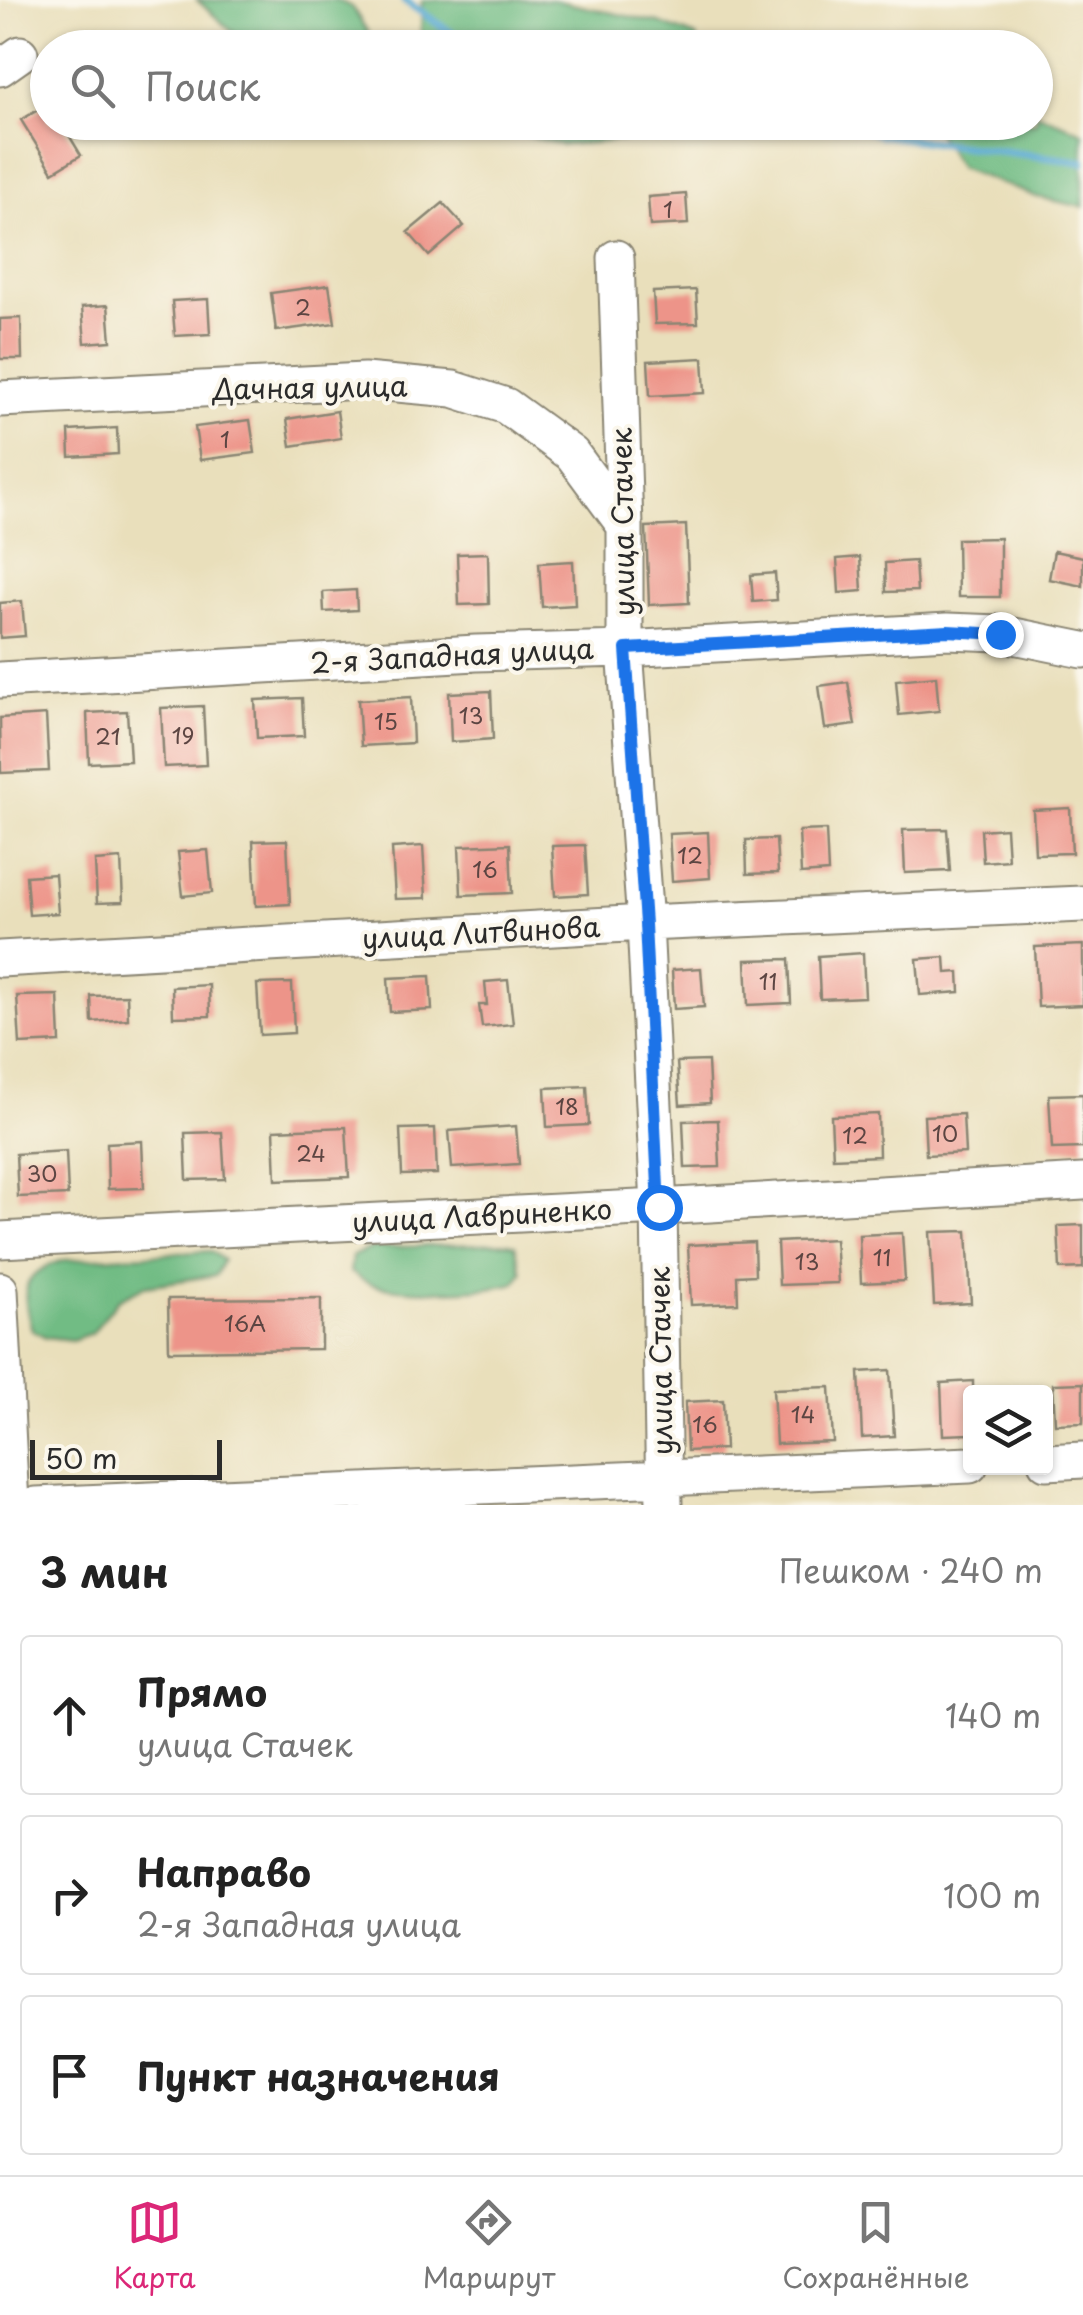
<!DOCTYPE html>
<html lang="ru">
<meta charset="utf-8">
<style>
:root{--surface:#fff;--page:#f6f6f6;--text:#222;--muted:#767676;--line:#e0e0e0;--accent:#db2777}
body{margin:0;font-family:"Playpen Sans",sans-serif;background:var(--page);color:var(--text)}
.controls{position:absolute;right:30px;bottom:30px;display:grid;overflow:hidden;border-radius:10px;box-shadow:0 2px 8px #0004}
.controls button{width:90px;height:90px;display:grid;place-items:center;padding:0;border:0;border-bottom:2px solid var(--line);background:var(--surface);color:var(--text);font:50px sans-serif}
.scale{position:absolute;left:30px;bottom:25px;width:192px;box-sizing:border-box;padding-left:10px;border:5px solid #2b2b2b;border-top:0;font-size:28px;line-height:35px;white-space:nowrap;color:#2b2b2b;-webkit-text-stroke:8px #fbf7ec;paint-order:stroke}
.stop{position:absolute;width:30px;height:30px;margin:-22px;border:8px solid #1a73e8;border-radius:50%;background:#fff}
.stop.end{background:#1a73e8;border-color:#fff;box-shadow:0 2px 10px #0008}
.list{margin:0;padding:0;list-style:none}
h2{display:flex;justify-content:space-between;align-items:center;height:130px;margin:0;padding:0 40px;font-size:42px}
h2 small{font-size:32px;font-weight:400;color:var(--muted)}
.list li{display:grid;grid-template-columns:65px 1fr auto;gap:30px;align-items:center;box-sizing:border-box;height:160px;margin:0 20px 20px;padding:0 20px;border:2px solid var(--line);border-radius:10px}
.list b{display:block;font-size:38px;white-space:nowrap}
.list p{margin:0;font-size:32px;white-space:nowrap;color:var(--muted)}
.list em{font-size:32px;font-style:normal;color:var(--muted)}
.icon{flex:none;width:55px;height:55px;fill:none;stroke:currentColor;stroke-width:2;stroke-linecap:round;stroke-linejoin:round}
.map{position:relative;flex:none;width:1083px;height:1505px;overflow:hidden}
.search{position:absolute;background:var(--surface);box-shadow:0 2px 8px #0004;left:30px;right:30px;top:30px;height:110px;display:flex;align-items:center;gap:25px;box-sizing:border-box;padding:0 35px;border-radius:55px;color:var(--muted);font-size:38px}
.sheet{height:670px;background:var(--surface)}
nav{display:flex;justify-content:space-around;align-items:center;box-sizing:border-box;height:140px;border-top:2px solid var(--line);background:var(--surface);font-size:28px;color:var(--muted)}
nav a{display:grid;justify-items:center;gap:5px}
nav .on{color:var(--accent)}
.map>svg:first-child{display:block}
.forest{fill:#71bc84;stroke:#4e7458;stroke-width:2.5}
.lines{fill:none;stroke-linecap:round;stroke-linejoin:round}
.stream{stroke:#57a9d2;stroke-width:8}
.building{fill:#ed9489}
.minor-casing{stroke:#8a8573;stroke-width:39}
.minor{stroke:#fff;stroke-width:35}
.route{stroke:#1a73e8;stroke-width:12}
.labels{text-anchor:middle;stroke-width:8;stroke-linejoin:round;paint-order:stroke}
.number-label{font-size:22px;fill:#5c4542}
.street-label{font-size:28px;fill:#2b2b2b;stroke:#fbf7ec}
</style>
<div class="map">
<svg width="1083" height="1505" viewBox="0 0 1083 1505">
<rect width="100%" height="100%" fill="#fbf7ec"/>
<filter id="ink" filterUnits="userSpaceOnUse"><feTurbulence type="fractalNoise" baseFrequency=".01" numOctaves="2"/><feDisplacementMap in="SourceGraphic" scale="20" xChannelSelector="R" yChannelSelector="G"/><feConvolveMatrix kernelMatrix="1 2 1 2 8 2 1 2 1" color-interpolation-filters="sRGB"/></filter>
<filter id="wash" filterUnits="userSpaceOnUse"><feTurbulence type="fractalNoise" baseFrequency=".0048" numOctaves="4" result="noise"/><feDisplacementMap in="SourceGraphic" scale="40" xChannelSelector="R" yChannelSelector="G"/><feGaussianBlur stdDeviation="2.25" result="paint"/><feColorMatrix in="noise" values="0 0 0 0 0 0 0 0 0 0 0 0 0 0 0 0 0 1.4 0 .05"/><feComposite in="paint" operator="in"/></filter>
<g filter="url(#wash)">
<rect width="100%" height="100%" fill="#e9dfbb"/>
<!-- forest -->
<path class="forest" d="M197 0H337L352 7 377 47H249Z
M422 0H553L659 23 696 37 699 47H433L421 33Z
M1036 113 1083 132V207L1037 197 959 168 931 123 1036 122Z
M497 123H693L686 130 623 140 563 145 504 130Z
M509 1243 515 1245 522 1273 515 1283C481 1292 404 1294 371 1284 364 1281 357 1276 350 1272L352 1256 372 1248Z
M211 1251 223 1260 216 1275 145 1286 118 1300 92 1333 72 1340 46 1337 32 1330C20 1289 22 1272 65 1260Z"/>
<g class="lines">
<!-- stream -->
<path class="stream" d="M404 0 473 48
M847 122 881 135 1083 162"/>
</g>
<g id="blocks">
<!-- building -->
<path class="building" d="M48 104V122H61L81 155 53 172 21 120Z
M686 194 688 224 650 226 648 197Z
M443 203 464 226 429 256 408 232Z
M329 285 335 323 276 331 271 293Z
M696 290 698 323 655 324 653 292Z
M208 299 210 334 175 336 172 301Z
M108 305 111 341 85 343 82 307Z
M21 318 22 359H0V319Z
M703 358 705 393 650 396 648 361Z
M337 411 341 438 291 446 287 419Z
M250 420 255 453 200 460 195 427Z
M117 428 118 454 70 457 69 431Z
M686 525 689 603 649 605 646 527Z
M1000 538V597H958L957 539Z
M1054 551 1083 557V586L1049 579Z
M488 553 489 604 459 605 457 554Z
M860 557 862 591 839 593 837 559Z
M573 561 575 605 542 607 539 563Z
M915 561 917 591 886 592 885 563Z
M775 573 777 600 753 602 751 575Z
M356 590 357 610 324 612 323 592Z
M22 601 25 636 0 638V603Z
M936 676 939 711 899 715 896 680Z
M848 682 855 725 825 729 819 686Z
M491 691 493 739 451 742 449 693Z
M411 697 413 743 361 746 358 700Z
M302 698 304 736 257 738 255 700Z
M203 706 206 765 164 767 161 708Z
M127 711 130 761 89 763 87 713Z
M46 715 49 771 1 773 0 718Z
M1070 808 1072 853 1035 854 1033 810Z
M1006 828 1008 860 983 862 981 830Z
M947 829 950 871 905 873 903 830Z
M826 830 828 872 801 874 799 831Z
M708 832 710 878 672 881 669 834Z
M776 839 778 873 747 874 746 840Z
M287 840 290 904 256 906 253 841Z
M510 844 512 893 461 895 459 846Z
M585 845 588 894 555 896 552 846Z
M423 846 426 898 395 899 392 848Z
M208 850 212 893 183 896 178 852Z
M121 859 123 902 97 903 95 861Z
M55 874 58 913 29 915 26 876Z
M1083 945V1005L1038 1007 1035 947Z
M863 953 865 997 820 999 818 956Z
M945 957 946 973 959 972 960 992 920 995 917 959Z
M789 959 791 1003 748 1005 746 960Z
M701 968 704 1007 674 1009 672 970Z
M430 976 432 1010 390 1012 388 978Z
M508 980 513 1024 482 1027 479 1005H487L485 982Z
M292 983 294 1033 260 1035 257 984Z
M209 985 210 1016 173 1017 172 987Z
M58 995 60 1042 20 1044 17 996Z
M127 995 128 1019 92 1022 91 996Z
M708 1061 710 1103 680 1105 677 1062Z
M587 1086 589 1125 547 1127 545 1088Z
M1083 1094V1148L1052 1149 1049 1095Z
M878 1114 879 1156 833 1158 831 1116Z
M963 1114 965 1153 926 1155 924 1116Z
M718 1120 720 1167 685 1168 683 1121Z
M516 1126 519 1164 452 1168 449 1131Z
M346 1127 349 1177 276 1180 274 1130Z
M435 1128 437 1174 402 1175 400 1129Z
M222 1132 225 1179 187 1180 185 1133Z
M142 1141 144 1188 108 1189 107 1143Z
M66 1151 68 1195 18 1197 16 1154Z
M1083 1225V1268L1060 1269 1058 1226Z
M967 1231 971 1303 934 1305 930 1232Z
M902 1233 905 1281 861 1283 859 1235Z
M835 1239 838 1283 779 1285 777 1242Z
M754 1242 755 1275 737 1276 738 1303 691 1305 688 1245Z
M321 1298V1349L169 1351 168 1299Z
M890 1370 894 1436 862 1438 859 1372Z
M973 1381V1392H970V1434L943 1435 941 1383Z
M1083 1383V1423L1055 1424 1053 1384Z
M830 1387 833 1442 776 1444 773 1389Z
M723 1400 725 1449 687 1451 685 1402Z"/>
</g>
</g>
<g filter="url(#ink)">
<use href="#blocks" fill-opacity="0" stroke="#8a8573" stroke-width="2.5"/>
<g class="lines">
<defs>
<path id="minor" d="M0 68 20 54
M616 258 625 526V649L645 923 659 1207 664 1505
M0 399 364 381 453 389 506 406 572 454 625 526
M0 680 476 653 625 649 948 631 999 633 1083 650
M0 959 645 923 1083 904
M0 1240 659 1207 1083 1182
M0 1290 11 1505
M1046 1462 1083 1460
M36 1505 970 1465"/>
</defs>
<!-- minor casing -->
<use href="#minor" class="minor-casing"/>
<!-- minor -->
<use href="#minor" class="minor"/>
</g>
</g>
<g class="lines" filter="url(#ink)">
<!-- route -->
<path class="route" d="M659 1207 645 924 626 649 948 631 1000 634"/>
</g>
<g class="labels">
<!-- number labels -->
<g class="number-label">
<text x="668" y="218">1</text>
<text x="303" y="316">2</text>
<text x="225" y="448">1</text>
<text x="471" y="724">13</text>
<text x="386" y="730">15</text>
<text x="183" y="744">19</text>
<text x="108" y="745">21</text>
<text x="690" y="864">12</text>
<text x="485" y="878">16</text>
<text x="768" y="990">11</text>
<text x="567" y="1115">18</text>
<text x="945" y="1142">10</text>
<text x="855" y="1144">12</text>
<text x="311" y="1162">24</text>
<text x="42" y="1182">30</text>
<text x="882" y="1266">11</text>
<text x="807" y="1270">13</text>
<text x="245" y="1332">16А</text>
<text x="803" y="1423">14</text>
<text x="705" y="1433">16</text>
</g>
<!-- street labels -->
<g class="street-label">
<text transform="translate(310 388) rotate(-1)" y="10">Дачная улица</text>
<text transform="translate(623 522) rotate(-91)" y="10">улица Стачек</text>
<text transform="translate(452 656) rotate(-3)" y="10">2-я Западная улица</text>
<text transform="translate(481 933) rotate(-3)" y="10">улица Литвинова</text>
<text transform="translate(482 1216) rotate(-3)" y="10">улица Лавриненко</text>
<text transform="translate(661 1361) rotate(-91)" y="10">улица Стачек</text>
</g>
</g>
</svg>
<div class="controls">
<button><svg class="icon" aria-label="layers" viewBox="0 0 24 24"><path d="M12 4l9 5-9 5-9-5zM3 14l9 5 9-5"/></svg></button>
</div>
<div class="scale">50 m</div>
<div class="stop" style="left:659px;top:1207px"></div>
<div class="stop end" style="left:1000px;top:634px"></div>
<div class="search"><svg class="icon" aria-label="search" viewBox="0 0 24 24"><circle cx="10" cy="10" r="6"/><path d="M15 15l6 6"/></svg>Поиск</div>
</div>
<section class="sheet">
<h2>3 мин<small>Пешком · 240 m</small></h2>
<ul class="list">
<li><svg class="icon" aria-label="ahead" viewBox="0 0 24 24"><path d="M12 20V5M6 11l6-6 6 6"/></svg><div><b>Прямо</b><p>улица Стачек</p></div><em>140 m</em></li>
<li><svg class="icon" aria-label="right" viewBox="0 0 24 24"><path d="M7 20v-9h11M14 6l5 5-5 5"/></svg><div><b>Направо</b><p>2-я Западная улица</p></div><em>100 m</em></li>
<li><svg class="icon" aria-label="arrive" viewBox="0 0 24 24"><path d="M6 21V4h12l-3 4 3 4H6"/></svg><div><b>Пункт назначения</b></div></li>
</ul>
</section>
<nav>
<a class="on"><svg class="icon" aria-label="map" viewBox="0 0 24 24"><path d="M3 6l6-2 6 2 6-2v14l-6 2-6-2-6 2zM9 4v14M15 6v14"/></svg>Карта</a>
<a><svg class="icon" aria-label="directions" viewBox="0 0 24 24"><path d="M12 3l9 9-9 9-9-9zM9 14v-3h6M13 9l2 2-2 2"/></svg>Маршрут</a>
<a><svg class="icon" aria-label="saved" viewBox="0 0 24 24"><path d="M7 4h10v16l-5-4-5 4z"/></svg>Сохранённые</a>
</nav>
